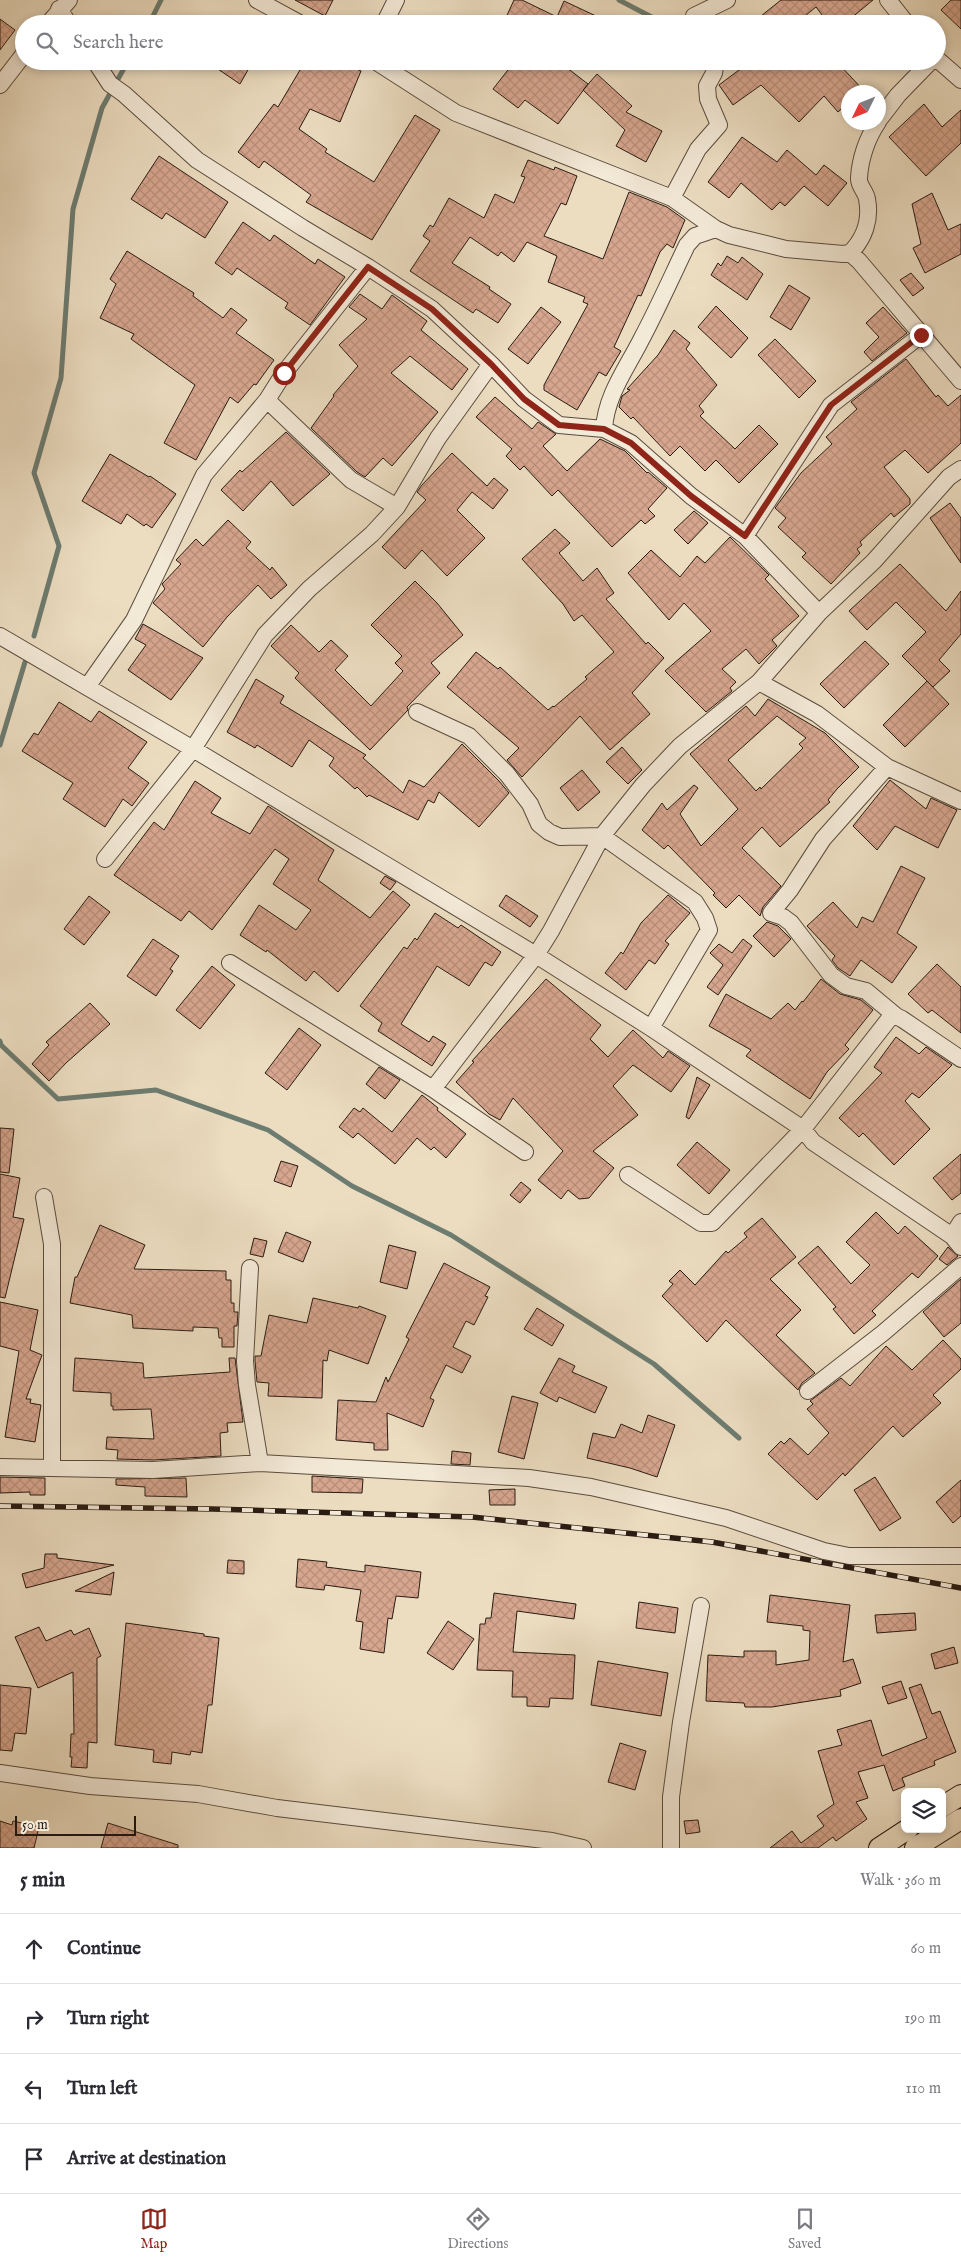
<!DOCTYPE html>
<meta charset="utf-8">
<style>
:root{--surface:#fff;--page:#f2f2f3;--text:#2b2b33;--muted:#7c7c81;--line:#e1e1e2;--accent:#8f2418}
body{margin:0;font-family:"IM FELL English",serif;background:var(--page);color:var(--text)}
.controls{position:absolute;right:15px;bottom:15px;display:grid;overflow:hidden;border-radius:8px;box-shadow:0 2px 8px #0003}
.controls button{width:45px;height:45px;display:grid;place-items:center;padding:0;border:0;border-bottom:1px solid var(--line);background:var(--surface);color:var(--text);font:25px sans-serif}
.compass{position:absolute;left:841px;top:85px;width:45px;height:45px;border-radius:50%;background:var(--surface);box-shadow:0 2px 8px #0003;rotate:227deg}
.scale{position:absolute;left:15px;bottom:12px;width:121px;box-sizing:border-box;padding-left:5px;border:2px solid #2a1b13;border-top:0;font-size:14px;line-height:18px;white-space:nowrap;color:#2a1b13;-webkit-text-stroke:4px #f3e9d7;paint-order:stroke}
.stop{position:absolute;width:15px;height:15px;margin:-11px;border:4px solid #8f2418;border-radius:50%;background:#fff}
.stop.end{background:#8f2418;border-color:#fff;box-shadow:0 1px 5px #0008}
.list{margin:0;padding:0;list-style:none}
h2{display:flex;justify-content:space-between;align-items:center;height:65px;margin:0;padding:0 20px;font-size:21px}
h2 small{font-size:16px;font-weight:400;color:var(--muted)}
.list li{display:grid;grid-template-columns:32px 1fr auto;gap:15px;align-items:center;box-sizing:border-box;height:70px;padding:0 20px;border-top:1px solid var(--line)}
.list b{display:block;font-size:19px;white-space:nowrap}
.list em{font-size:16px;font-style:normal;color:var(--muted)}
.icon{flex:none;width:28px;height:28px;fill:none;stroke:currentColor;stroke-width:2;stroke-linecap:round;stroke-linejoin:round}
.map{position:relative;flex:none;width:961px;height:1848px;overflow:hidden}
.search{position:absolute;background:var(--surface);box-shadow:0 2px 8px #0003;left:15px;right:15px;top:15px;height:55px;display:flex;align-items:center;gap:12px;box-sizing:border-box;padding:0 18px;border-radius:28px;color:var(--muted);font-size:19px}
.sheet{height:345px;background:var(--surface)}
nav{display:flex;justify-content:space-around;align-items:center;box-sizing:border-box;height:70px;border-top:1px solid var(--line);background:var(--surface);font-size:14px;color:var(--muted)}
nav a{display:grid;justify-items:center;gap:2px}
nav .on{color:var(--accent)}
.map>svg:first-child{display:block}
.lines{fill:none;stroke-linecap:round;stroke-linejoin:round}
.stream{stroke:#6d7c70;stroke-width:5}
.building{fill:url(#building-cross-hatch);stroke:#2a1b13;fill-rule:evenodd}
.minor-casing{stroke:#5a4c3e;stroke-width:18}
.major-casing{stroke:#2a1b13;stroke-width:22}
.minor{stroke:#f3e9d7;stroke-width:16}
.major{stroke:#ecddc1;stroke-width:20}
.rail-casing{stroke:#2a1b13;stroke-width:5.5}
.rail{stroke:#f3e9d7;stroke-width:4;stroke-dasharray:11;stroke-linecap:butt}
.route{stroke:#8f2418;stroke-width:6}
</style>
<div class="map">
<svg width="961" height="1848" viewBox="0 0 961 1848">
<defs>
<pattern id="building-cross-hatch" width="8" height="8" patternUnits="userSpaceOnUse" patternTransform="scale(1.25)"><rect width="8" height="8" fill="#d7a68f"/><path d="M0 0l8 8M0 8l8-8" fill="none" stroke="#b98e7a"/></pattern>
</defs>
<rect width="100%" height="100%" fill="#ecddc1"/>
<filter id="stains"><feTurbulence type="fractalNoise" baseFrequency=".004" numOctaves="4"/><feColorMatrix values="0 0 0 0 .2 0 0 0 0 .09 0 0 0 0 .02 0 0 0 .5 -.17"/></filter>
<radialGradient id="worn" r=".72"><stop offset=".6" stop-color="#630" stop-opacity="0"/><stop offset="1" stop-color="#630" stop-opacity=".3"/></radialGradient>
<g class="lines">
<!-- stream -->
<path class="stream" d="M619 0 665 24
M149 24 161 0
M34 636 59 546 34 473 61 378 73 209 102 108 128 61
M0 745 25 662
M0 1041 1 1045 58 1099 156 1090 268 1130 352 1186 451 1235 654 1364 739 1438"/>
</g>
<!-- building -->
<path class="building" d="M295 0H333L325 16Z
M514 0H522L557 17 564 1 613 24H503Z
M781 0H873L844 24H829L816 7 795 24H751Z
M951 0H961V29L941 10Z
M0 19 15 30 0 50Z
M206 61H253L240 84Z
M285 61H338L361 71 340 122 310 109 299 129 327 149 325 152 374 182 415 115 440 130 372 240 306 202 311 195 264 161 259 168 238 152 274 104 278 107 300 70Z
M515 61H558L588 84 558 124 525 100 518 108 493 89Z
M751 61H836L865 92H848V103L838 112 824 96 799 122 761 85 733 105 719 85Z
M597 74 632 106 626 112 662 131 646 162 616 146 625 130 583 90Z
M924 104 942 127 961 110V143L926 176 889 137Z
M742 137 777 162 787 150 816 175 824 165 847 183 828 206 804 186 785 206 780 202 772 210 741 183 729 198 708 182Z
M159 156 228 202 205 238 166 213 162 219 131 199Z
M528 160 554 170 555 167 577 176 566 205 561 203 544 236 603 259 629 192 667 207 685 220 673 248 667 244 660 252 641 296 638 295 614 347 621 351 606 376 599 372 577 410 544 390V385L588 304 583 302 585 297 548 282 557 256 527 242 514 262 501 252 498 256 470 237 452 263 490 287 489 289 511 304 498 323 476 309 473 313 410 271 430 241 423 236 430 225 433 227 449 198 484 218 495 194 514 203 525 177 521 176Z
M932 193 948 230 961 224V254L925 273 913 248 921 244 912 204Z
M243 222 270 241 274 235 315 264 318 259 345 277 310 325 285 308 288 303 237 268 232 275 215 263Z
M127 251 194 293 193 296 223 318 231 308 247 320 236 333 274 360 256 385 254 384 238 403 230 397 196 460 164 443 195 385 131 339 134 334 100 318 116 284 110 279Z
M727 256 738 263 742 257 763 274 747 300 711 275 718 263 721 266Z
M911 273 924 288 913 296 900 280Z
M789 285 810 298 791 330 770 317Z
M360 294 382 309 392 295 427 321 421 330 468 369 452 390 410 356 391 373 438 412 392 466 383 458 365 477 357 472 311 428 334 396 333 395 358 366 339 345 367 319 349 307Z
M716 306 748 338 731 358 698 327Z
M541 307 561 322 528 364 508 349Z
M883 307 907 333 872 361 864 352 879 337 866 323Z
M674 330 690 343 686 349 717 385 699 406 704 412 700 416 735 449 759 425 778 444 739 483 716 460 705 471 680 446 670 456 633 417 631 419 619 407 622 396 630 390 627 389 658 355Z
M775 339 816 381 799 398 758 355Z
M906 359 936 397 938 395 948 406 961 395V443L928 473 905 450 884 467 910 499V504L894 517 891 513 860 542 862 545 857 549 860 553 831 584 802 557 806 553 778 527 786 518 775 508 801 473 832 444 826 437 857 409 851 402Z
M495 397 532 429 538 422 556 434 543 446 567 471 600 439 625 451 647 473 648 472 667 488 648 509 655 516 645 524 641 520 612 547 558 490 552 496 524 466 520 470 506 456 512 449 476 417Z
M286 432 330 474 293 506 271 481 243 511 221 490 240 470 242 472Z
M452 453 487 486 494 478 508 490 493 509 472 492 457 510 485 538 447 576 422 550 405 569 382 547 426 500 417 492 422 485Z
M110 454 149 477 150 476 176 494 152 528 146 524 144 526 127 514 121 524 82 501Z
M950 503 961 518V563L930 518Z
M694 511 708 523 688 544 674 530Z
M228 520 251 542 246 548 270 570 272 567 287 585 271 599 258 585 227 617 203 647 153 603 165 589 162 584 181 564 176 560 196 539 203 546Z
M555 529 570 543 559 553 583 581 597 568 614 593 606 599 646 644 648 642 664 658 632 693 650 714 610 750 580 716 522 777 507 760 519 748 447 687 476 652 498 669 500 667 548 710 553 706 554 707 587 679 585 677 614 652 582 615 574 621 563 604 522 559Z
M730 537 769 575 765 579 799 616 772 640 777 646 759 664 746 649 722 669 736 682 730 688 732 691 706 712 665 671 711 631 684 603 669 620 628 573 651 550 680 577 697 556 705 563Z
M900 564 946 611 961 591V634L939 660 950 671 933 687 902 656 926 632 896 602 867 630 849 611Z
M415 581 437 603 463 635 431 663 440 673 407 707 408 710 370 750 295 678 299 673 271 646 291 625 319 652 331 640 348 656 335 670 371 706 403 671 395 663 402 656 371 625Z
M143 624 203 658 171 700 128 670 146 645 135 639Z
M865 641 889 664 844 708 820 684Z
M256 679 284 696 280 703 366 755 363 758 403 793 409 780 424 787 462 744 499 781 509 793 479 827 439 792 434 803 428 800 418 820 369 795 367 797 357 787 355 789 329 766 334 758 309 740 292 767 257 745 255 748 227 732Z
M927 681 949 704 905 747 883 725Z
M768 699 825 733 859 767 837 789 828 800 830 802 780 847 762 827 742 848 781 886 763 907 760 916 739 895 726 908 713 895 715 893 668 845 664 849 642 830 662 803 667 810 694 785 698 788 680 814 701 846 738 809 690 754 746 706 755 716ZM777 716 806 738 799 744 803 748 761 789 760 787 756 791 728 760Z
M59 702 91 722 99 711 147 742 128 768 149 783 132 806 123 799 105 827 63 799 73 783 22 751 34 733 38 735Z
M622 747 642 770 628 784 606 762Z
M582 770 600 792 578 811 560 788Z
M890 780 926 809 931 798 957 810 938 848 895 826 877 850 853 826Z
M195 781 221 798 211 813 250 834 268 806 334 850 318 880 370 918 393 891 410 905 338 992 314 971 306 981 267 950 266 952 240 935 259 905 296 930 311 910 273 884 289 859 275 849 212 930 189 911 181 921 114 875 154 822 164 830Z
M901 866 925 878 897 933 917 947 892 983 861 960 850 976 838 968 832 960 835 956 807 926 833 902 857 928 862 917 873 922Z
M385 876 396 882 390 890 380 883Z
M506 895 538 916 530 927 499 906Z
M668 895 690 913 665 941 669 944 655 964 649 960 626 990 605 973 621 952 623 954 641 923Z
M89 896 110 912 84 945 64 929Z
M435 913 458 928 461 925 501 952 492 966 485 962 469 986 437 966 401 1024 429 1042 433 1036 446 1044 432 1066 378 1031 382 1023 360 1006 404 947 407 949 415 938 417 940Z
M767 922 778 926 791 939 774 957 753 936Z
M153 939 179 956 170 969 173 971 156 996 127 976Z
M743 939 752 946 718 995 707 987 723 965 710 953 719 944 732 953Z
M937 964 961 987V1033L932 1010 928 1013 908 994Z
M212 966 235 985 200 1029 176 1010Z
M546 979 601 1025 590 1039 608 1057 633 1030 663 1058 668 1051 690 1066 671 1092 633 1065 613 1086 638 1115 593 1151 614 1168 589 1198 579 1199 568 1190 561 1199 538 1180 563 1151 513 1098 500 1120 489 1114 456 1082 474 1062 472 1061Z
M821 979 840 994 861 1000 873 1010 845 1045 849 1049 827 1072 810 1099 746 1056 751 1050 709 1026 726 994 771 1019 788 1003 795 1010 802 1001 803 1002Z
M90 1003 110 1024 66 1063 49 1081 32 1064 49 1045 46 1042Z
M299 1028 321 1045 287 1090 265 1073Z
M896 1037 919 1054 926 1047 952 1065 919 1098 912 1093 905 1101 930 1129 894 1165 863 1133 859 1137 839 1118 882 1073 874 1067Z
M379 1067 400 1080 385 1099 366 1084Z
M697 1077 710 1085 689 1119 686 1117Z
M422 1095 438 1108 437 1110 466 1134 446 1158 434 1147 431 1150 417 1138 395 1164 358 1133 353 1138 339 1127 354 1108 360 1112 363 1108 392 1132Z
M0 1128 14 1129 9 1173 0 1172Z
M697 1142 730 1170 709 1194 677 1165Z
M961 1154V1193L952 1200 933 1178Z
M281 1161 298 1166 291 1187 274 1181Z
M0 1174 20 1178 13 1217 24 1219 5 1298 0 1297Z
M521 1182 531 1190 520 1203 510 1195Z
M876 1212 898 1234 905 1226 938 1256 918 1278 912 1273 872 1311 876 1315 854 1334 833 1309 836 1307 798 1263 818 1246 851 1284 870 1265 846 1242Z
M762 1218 796 1257 770 1279 801 1310 776 1335 815 1373 802 1383 798 1390 726 1320 707 1342 662 1296 673 1284 669 1281 680 1270 695 1285 726 1251 728 1253 747 1237 744 1233Z
M100 1225 145 1245 134 1269 226 1271V1280H231V1303H234V1312H238L237 1326H234V1347H222V1338H219L218 1328 193 1327V1331L133 1328 132 1315 70 1303 75 1277H77Z
M286 1232 311 1242 303 1262 278 1252Z
M254 1238 267 1241 263 1257 250 1254Z
M389 1245 416 1252 407 1289 380 1282Z
M948 1247 958 1256 947 1265 939 1259Z
M444 1263 490 1287 485 1296 488 1297 474 1325 466 1321 453 1347 471 1356 462 1373 446 1365 430 1398 434 1400 423 1427 387 1413 388 1450H374V1443L336 1440 338 1400 376 1402 386 1377 388 1382 409 1339 406 1337Z
M961 1279V1323L944 1337 923 1312Z
M313 1298 358 1308 359 1306 386 1316 368 1364 329 1350 327 1361 323 1360 322 1398 268 1396 269 1383 257 1382 255 1361V1356H261L269 1315 307 1323Z
M0 1302 38 1310 30 1350 42 1355 26 1399H31L30 1403 41 1405 35 1442 5 1437 19 1351 0 1346Z
M537 1308 564 1325 552 1346 524 1329Z
M943 1340 961 1359V1369L933 1395 941 1403 903 1437 893 1426 845 1476 843 1473 817 1500 768 1454 781 1441 784 1444 790 1438 808 1455 829 1433 807 1409 813 1404 810 1401 841 1378 850 1386 886 1346 912 1370Z
M75 1358 143 1363 144 1378 230 1372 229 1358H235L243 1422 227 1423 228 1432 220 1433 221 1456 153 1460 117 1459 118 1450 106 1449 107 1437 154 1439 151 1409 113 1410V1406H111V1393L73 1391Z
M559 1358 575 1366 572 1372 607 1387 595 1413 559 1397 557 1402 540 1393Z
M512 1396 538 1403 524 1459 498 1452Z
M648 1415 675 1425 657 1477 630 1468 587 1458 593 1433 615 1438 621 1424 642 1433Z
M452 1451 471 1453 470 1465 451 1464Z
M312 1476 363 1479 362 1493 312 1492Z
M0 1477 45 1478V1495H30V1492L0 1493Z
M875 1477 901 1518 880 1531 854 1490Z
M186 1478 187 1497 145 1496V1487L116 1485V1479Z
M961 1480V1516L953 1523 936 1502Z
M515 1489V1505H490L489 1490Z
M45 1554H57V1558L114 1565 26 1588 22 1574 44 1568Z
M298 1559 327 1562 326 1567 365 1572V1565L421 1572 418 1598 396 1596 392 1619 388 1618 384 1653 360 1649 363 1622 356 1621 361 1590 325 1585 324 1590 296 1587Z
M228 1560 244 1561V1574L227 1573Z
M114 1572 111 1595 75 1591Z
M494 1593 576 1604 574 1619 517 1611 513 1652 575 1655 573 1699 550 1698 549 1707 527 1706V1697H512L513 1671 477 1670 480 1624H485L486 1618H491Z
M770 1595 850 1605 843 1662 853 1659 861 1683 840 1690 841 1696 772 1707H745L744 1703 706 1701 708 1655 744 1657V1651H776V1665L809 1660 810 1631 803 1630V1626L767 1622Z
M639 1602 678 1608 675 1633 636 1628Z
M915 1613 916 1630 877 1633 875 1615Z
M448 1621 474 1639 453 1670 427 1653Z
M126 1623 204 1634V1636L219 1638 212 1705H208L202 1753 191 1751 190 1755 172 1752 171 1764 153 1762 154 1750 115 1745Z
M39 1627 46 1641 71 1630 74 1635 89 1628 101 1656 97 1658V1743L88 1742 87 1768 71 1767 72 1757H70L71 1734H74L73 1672 38 1688 15 1637Z
M954 1647 958 1663 935 1669 931 1654Z
M598 1661 668 1673 661 1716 591 1705Z
M901 1681 907 1698 888 1704 882 1687Z
M921 1684 932 1714 940 1711 956 1752 934 1761 935 1765 902 1778 905 1786 893 1791 884 1765 858 1772 868 1798 856 1802 867 1819 836 1841 833 1837 818 1848H770L792 1831 801 1843 824 1826 817 1816 834 1804 818 1751 842 1745 837 1730 871 1720 882 1756 927 1738 909 1688Z
M0 1685 31 1688 26 1734 15 1733 12 1751 0 1750Z
M620 1743 646 1751 635 1790 608 1782Z
M698 1820 700 1832 686 1834 684 1821Z
M0 1821 12 1825 13 1821 39 1827 34 1848H0Z
M108 1823 178 1845V1848H101Z"/>
<g class="lines">
<defs>
<path id="minor" d="M257 0 301 24
M888 0 907 24
M59 9 69 24
M48 24 69 0
M384 24 396 0
M694 24V16L727 0
M937 59 961 80
M95 61 110 84 124 94 197 160 303 228 368 267 432 309 491 364 524 399 559 425 604 429 631 443 691 496 745 536 819 613
M375 61 456 113 672 198 716 229 729 235 786 249 843 254 850 253C864 239 871 220 867 199 866 192 858 185 859 178 860 159 867 138 878 122
M0 85 24 54
M878 121 898 95 931 61
M672 198 698 149 719 125 708 99 707 86 714 73 716 61
M850 253 859 261 961 381
M267 400 351 480 397 507
M604 429C606 395 627 368 642 338 658 308 672 276 687 245L695 236 716 229
M745 536 831 405 921 335
M0 636 193 749 536 955 651 1028 803 1129 813 1142 952 1236 961 1247
M759 682 817 714 887 767 961 801
M87 687 134 620 204 475 267 400 284 373 368 267
M417 712 469 736 507 774 530 804 539 824 549 832 560 837 602 836 695 902 705 918 709 930 651 1028
M887 767 823 839 790 890 771 913 783 917 791 923 831 975 846 986 866 991 896 1016
M105 859 193 749 265 635 309 589 372 534 397 507 438 438 491 364
M230 963 433 1089 525 1152
M433 1089 536 955 551 931 602 836 643 785 680 746 759 682 819 613 874 561 949 477 961 469
M628 1175 701 1223H712L803 1129 889 1019 896 1016 902 1019 961 1059
M44 1197 52 1244V1468
M952 1236 961 1222
M250 1268 245 1361 247 1385 260 1463
M808 1391 883 1333 961 1266
M0 1467 153 1470 260 1463 529 1478 591 1487 726 1518 824 1551 849 1556H961
M0 1773 90 1786 198 1794 277 1808 552 1841 583 1848
M671 1848V1797L681 1722 701 1606"/>
<path id="major" d="M942 1807 961 1795
M879 1848 908 1829
M915 1848 961 1819"/>
</defs>
<!-- minor casing -->
<use href="#minor" class="minor-casing"/>
<!-- major casing -->
<use href="#major" class="major-casing"/>
<!-- minor -->
<use href="#minor" class="minor"/>
<!-- major -->
<use href="#major" class="major"/>
<defs>
<path id="rail" d="M0 1506 212 1509 472 1517 712 1542 961 1588"/>
</defs>
<!-- rail casing -->
<use href="#rail" class="rail-casing"/>
<!-- rail -->
<use href="#rail" class="rail"/>
</g>
<g class="lines">
<!-- route -->
<path class="route" d="M284 373 368 267 432 309 491 364 524 399 559 425 604 429 631 443 691 496 745 536 831 405 921 335"/>
</g>
<rect width="100%" height="100%" filter="url(#stains)"/>
<rect width="100%" height="100%" fill="url(#worn)"/>
</svg>
<div class="controls">
<button><svg class="icon" aria-label="layers" viewBox="0 0 24 24"><path d="M12 4l9 5-9 5-9-5zM3 14l9 5 9-5"/></svg></button>
</div>
<svg class="compass" viewBox="-18 -18 36 36"><path d="M0-13l5 13h-10z" fill="#e53935"/><path d="M0 13l5-13h-10z" fill="#7c7c81"/></svg>
<div class="scale">50 m</div>
<div class="stop" style="left:284px;top:373px"></div>
<div class="stop end" style="left:921px;top:335px"></div>
<div class="search"><svg class="icon" aria-label="search" viewBox="0 0 24 24"><circle cx="10" cy="10" r="6"/><path d="M15 15l6 6"/></svg>Search here</div>
</div>
<section class="sheet">
<h2>5 min<small>Walk · 360 m</small></h2>
<ul class="list">
<li><svg class="icon" aria-label="ahead" viewBox="0 0 24 24"><path d="M12 20V5M6 11l6-6 6 6"/></svg><div><b>Continue</b></div><em>60 m</em></li>
<li><svg class="icon" aria-label="right" viewBox="0 0 24 24"><path d="M7 20v-9h11M14 6l5 5-5 5"/></svg><div><b>Turn right</b></div><em>190 m</em></li>
<li><svg class="icon" aria-label="left" viewBox="0 0 24 24"><path d="M17 20v-9H6M10 6l-5 5 5 5"/></svg><div><b>Turn left</b></div><em>110 m</em></li>
<li><svg class="icon" aria-label="arrive" viewBox="0 0 24 24"><path d="M6 21V4h12l-3 4 3 4H6"/></svg><div><b>Arrive at destination</b></div></li>
</ul>
</section>
<nav>
<a class="on"><svg class="icon" aria-label="map" viewBox="0 0 24 24"><path d="M3 6l6-2 6 2 6-2v14l-6 2-6-2-6 2zM9 4v14M15 6v14"/></svg>Map</a>
<a><svg class="icon" aria-label="directions" viewBox="0 0 24 24"><path d="M12 3l9 9-9 9-9-9zM9 14v-3h6M13 9l2 2-2 2"/></svg>Directions</a>
<a><svg class="icon" aria-label="saved" viewBox="0 0 24 24"><path d="M7 4h10v16l-5-4-5 4z"/></svg>Saved</a>
</nav>
